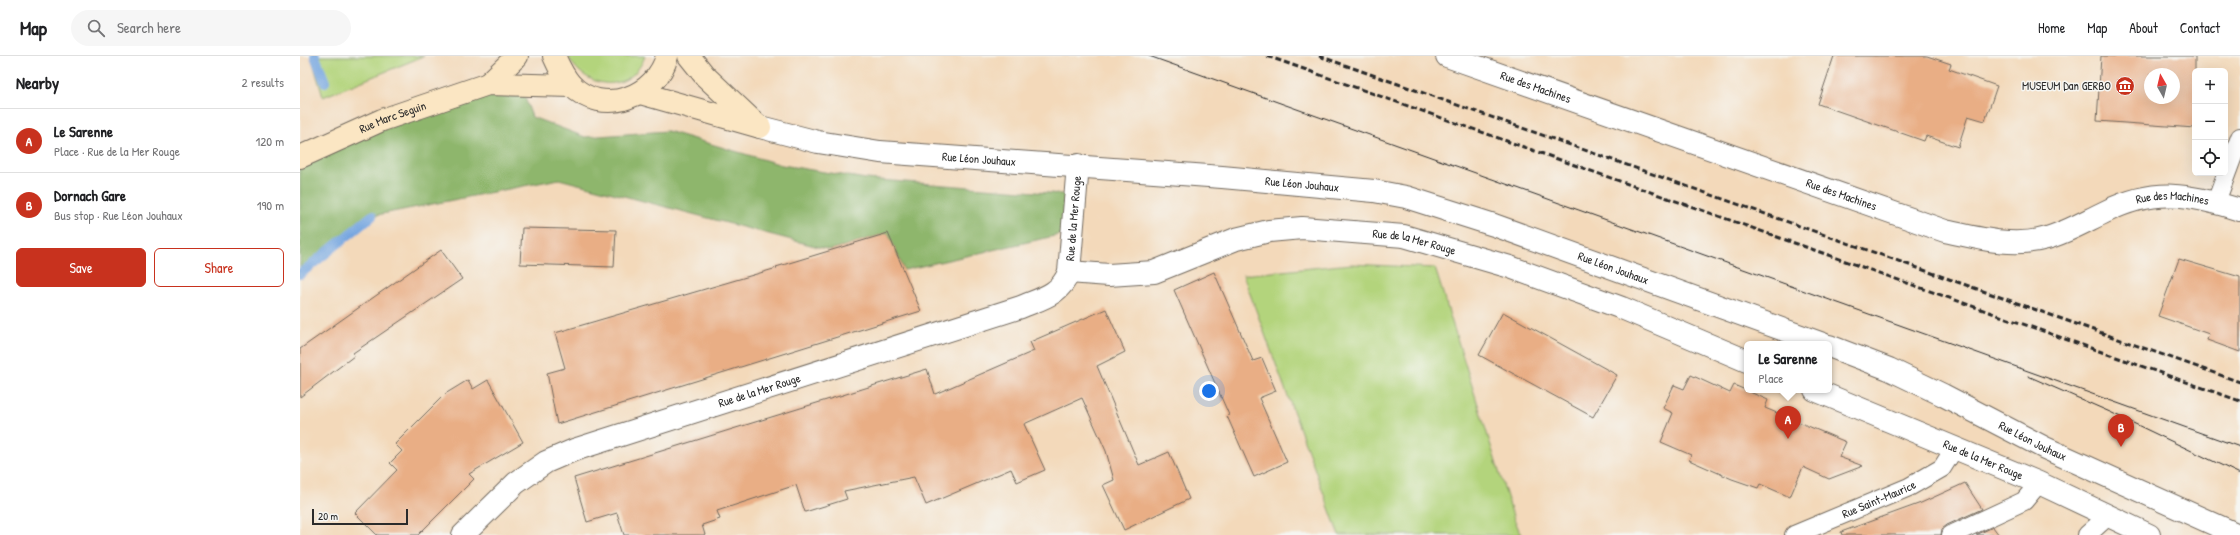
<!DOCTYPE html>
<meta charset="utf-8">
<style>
:root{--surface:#fff;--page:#f6f6f6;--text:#202124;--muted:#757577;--line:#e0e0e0;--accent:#c8321e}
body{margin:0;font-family:"Patrick Hand",sans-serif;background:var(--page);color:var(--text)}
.controls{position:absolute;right:12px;top:12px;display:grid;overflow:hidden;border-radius:6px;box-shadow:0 4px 16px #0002}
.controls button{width:36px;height:36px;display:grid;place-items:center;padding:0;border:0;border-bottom:1px solid var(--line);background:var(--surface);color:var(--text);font:20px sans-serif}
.compass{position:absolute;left:1844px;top:12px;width:36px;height:36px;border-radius:50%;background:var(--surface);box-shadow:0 4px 16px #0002;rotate:352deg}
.scale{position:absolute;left:12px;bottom:10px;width:96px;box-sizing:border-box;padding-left:4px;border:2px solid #2b2b2b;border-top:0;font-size:11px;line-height:14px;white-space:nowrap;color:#2b2b2b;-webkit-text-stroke:3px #f6f6f2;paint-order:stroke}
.you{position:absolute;left:909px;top:335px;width:14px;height:14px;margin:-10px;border:3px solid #fff;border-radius:50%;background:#1a73e8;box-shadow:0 0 0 6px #1a73e833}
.badge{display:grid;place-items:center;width:26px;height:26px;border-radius:50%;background:var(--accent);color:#fff;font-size:13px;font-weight:700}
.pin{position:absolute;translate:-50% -33px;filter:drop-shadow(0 1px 2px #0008)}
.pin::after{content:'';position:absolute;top:21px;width:14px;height:12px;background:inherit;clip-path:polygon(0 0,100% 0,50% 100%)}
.popup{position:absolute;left:1444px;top:285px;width:88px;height:52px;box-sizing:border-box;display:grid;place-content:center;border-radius:6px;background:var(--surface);filter:drop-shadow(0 1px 3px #0005);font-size:13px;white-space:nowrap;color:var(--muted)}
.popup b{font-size:15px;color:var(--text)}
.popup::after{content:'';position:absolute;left:50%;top:100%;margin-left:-8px;border:8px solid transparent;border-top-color:var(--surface)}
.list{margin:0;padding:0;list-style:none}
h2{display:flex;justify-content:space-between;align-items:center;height:52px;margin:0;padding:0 16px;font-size:17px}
h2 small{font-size:13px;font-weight:400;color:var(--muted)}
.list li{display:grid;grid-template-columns:26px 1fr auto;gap:12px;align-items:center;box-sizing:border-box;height:64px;padding:0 16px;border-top:1px solid var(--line)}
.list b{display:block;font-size:15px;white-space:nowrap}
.list p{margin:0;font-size:13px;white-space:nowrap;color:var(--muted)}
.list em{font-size:13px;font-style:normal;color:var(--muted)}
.actions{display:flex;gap:8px;padding:12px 16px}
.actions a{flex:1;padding:9px 0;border:1px solid var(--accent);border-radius:6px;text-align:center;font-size:14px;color:var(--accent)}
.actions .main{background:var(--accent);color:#fff}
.icon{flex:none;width:22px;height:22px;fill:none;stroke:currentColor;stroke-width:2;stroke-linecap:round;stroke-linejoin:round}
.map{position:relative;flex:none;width:1940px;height:479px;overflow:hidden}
header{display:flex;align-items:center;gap:24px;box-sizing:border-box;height:56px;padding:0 20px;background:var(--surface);border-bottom:1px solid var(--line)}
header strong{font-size:19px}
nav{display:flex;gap:22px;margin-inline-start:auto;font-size:14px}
.search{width:280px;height:36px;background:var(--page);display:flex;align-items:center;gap:10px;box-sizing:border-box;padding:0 14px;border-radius:22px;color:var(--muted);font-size:15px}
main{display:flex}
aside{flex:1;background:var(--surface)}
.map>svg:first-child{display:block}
.green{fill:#b3d47c;stroke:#6f8054}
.forest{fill:#8eb66c;stroke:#5c704c}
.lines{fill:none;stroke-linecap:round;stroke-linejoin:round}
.stream{stroke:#74a5df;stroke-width:10}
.building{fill:#e9ae85;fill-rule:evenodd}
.lane-casing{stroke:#71685d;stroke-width:20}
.street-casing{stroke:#71685d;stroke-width:24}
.secondary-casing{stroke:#71685d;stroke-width:24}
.lane{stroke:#fff;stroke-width:18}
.street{stroke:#fff;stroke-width:22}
.secondary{stroke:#fbe6c3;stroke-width:22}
.tram{stroke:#2b2b2b;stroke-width:1}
.rail{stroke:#2b2b2b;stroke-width:3;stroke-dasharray:6 3;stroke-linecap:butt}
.labels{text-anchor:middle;stroke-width:3;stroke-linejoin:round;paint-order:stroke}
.poi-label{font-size:12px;fill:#2b2b2b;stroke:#f6f6f2;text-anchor:end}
.street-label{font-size:12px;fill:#2b2b2b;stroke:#f6f6f2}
</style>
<header>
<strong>Map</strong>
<div class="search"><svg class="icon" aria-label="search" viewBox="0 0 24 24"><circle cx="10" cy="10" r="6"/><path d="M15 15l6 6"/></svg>Search here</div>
<nav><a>Home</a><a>Map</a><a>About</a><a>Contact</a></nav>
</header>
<main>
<aside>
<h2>Nearby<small>2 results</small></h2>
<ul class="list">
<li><span class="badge">A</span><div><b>Le Sarenne</b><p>Place · Rue de la Mer Rouge</p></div><em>120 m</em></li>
<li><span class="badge">B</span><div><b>Dornach Gare</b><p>Bus stop · Rue Léon Jouhaux</p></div><em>190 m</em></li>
</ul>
<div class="actions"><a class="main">Save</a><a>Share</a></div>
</aside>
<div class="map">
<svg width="1940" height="479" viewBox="0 0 1940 479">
<rect width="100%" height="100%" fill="#f6f6f2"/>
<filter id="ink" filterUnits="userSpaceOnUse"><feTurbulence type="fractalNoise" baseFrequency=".025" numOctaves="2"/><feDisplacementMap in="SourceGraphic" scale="8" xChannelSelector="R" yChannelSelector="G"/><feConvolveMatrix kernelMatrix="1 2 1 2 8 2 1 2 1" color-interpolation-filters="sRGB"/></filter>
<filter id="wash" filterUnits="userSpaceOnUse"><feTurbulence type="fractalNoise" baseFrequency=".012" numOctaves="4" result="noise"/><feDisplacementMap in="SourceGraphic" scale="16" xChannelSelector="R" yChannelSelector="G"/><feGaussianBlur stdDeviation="0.9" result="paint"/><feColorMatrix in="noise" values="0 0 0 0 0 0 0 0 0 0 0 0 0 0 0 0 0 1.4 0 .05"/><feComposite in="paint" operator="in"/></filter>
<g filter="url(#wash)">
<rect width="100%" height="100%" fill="#f3d9ba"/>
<!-- green -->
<path class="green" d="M11 0H124L23 41Z
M268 0H345C331 39 285 34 268 0Z
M1051 208 1135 212 1213 460 1221 479H1039L943 219Z"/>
<!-- forest -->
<path class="forest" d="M220 28 232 61 285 81 367 75 482 109 566 123 775 139 772 176 604 214 588 177 530 194 259 123 72 160 0 218V101Z"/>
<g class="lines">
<!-- stream -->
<path class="stream" d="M15 0 25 26
M0 218 72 160"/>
</g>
<g id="blocks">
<!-- building -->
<path class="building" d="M1534 0H1627L1651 8 1649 13 1697 30 1685 65 1668 60 1658 91 1626 80 1624 85 1518 48Z
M1801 0H1895V72L1797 65ZM1850 18H1874V42H1850Z
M222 172 316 174 314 211 220 208Z
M588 177 621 255 257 368 247 317 265 312 255 277 477 212 476 211Z
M141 194 162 223 53 297 54 300 0 341V293Z
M1879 203 1940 221V296L1907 284 1909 278 1858 260Z
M914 216 953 305 962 302 976 335 959 342 987 406 954 421 927 360 929 359 874 234Z
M806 253 825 296 797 310 839 409 869 396 889 443 824 474 803 429 814 424 806 395 782 342 724 368 745 414 717 426 711 413 626 449 614 421 544 435 547 443 505 456 496 429 417 455 420 463 402 469 405 479H324L317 457 287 466 274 422 627 313 635 338 734 295 730 286Z
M1203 256 1317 319 1293 361 1179 299Z
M1391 319 1430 337 1434 329 1468 344 1465 352 1546 386 1539 401 1563 410 1529 423 1503 411 1490 441 1460 428 1458 432 1432 423 1389 404 1391 399 1361 386 1373 357 1363 352 1374 329 1384 333Z
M168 324 173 333 188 324 223 386 169 418 174 423 118 479H77L55 457 97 414 90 407 102 395 95 388 145 338Z
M1665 427 1682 453 1647 469 1642 473 1641 479H1542L1541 476 1621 447Z
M1693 471 1699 479H1676Z"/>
</g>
</g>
<g filter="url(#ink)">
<use href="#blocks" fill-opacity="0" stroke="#71685d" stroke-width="1"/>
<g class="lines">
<defs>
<g id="lane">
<path d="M1916 146 1940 81"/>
<path id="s1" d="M1494 479 1609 431 1642 412 1654 393"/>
<path d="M1651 479 1724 445 1739 427"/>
<path d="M1787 479 1808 460"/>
</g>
<g id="street">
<path id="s2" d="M1147 0 1645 175C1678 182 1713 192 1747 182 1768 176 1786 165 1805 156 1855 131 1889 138 1940 154"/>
<path id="s3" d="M460 71 518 86 580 96 922 121 1074 135 1106 141 1194 169 1523 288"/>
<path id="s4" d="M769 216 809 219 854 216 936 183 969 175 1002 172 1104 180 1210 211 1322 252 1447 305"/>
<path id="s5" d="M1529 290 1589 313 1643 339 1745 392 1938 479"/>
<path id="s6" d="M1515 334 1739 427 1849 479"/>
<path id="s7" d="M163 479 216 427 246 406 274 394 721 251C742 242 760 239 769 216L778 109"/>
</g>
<g id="secondary">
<path d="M254 0C259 11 263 20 271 29 303 62 357 40 367 0"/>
<path d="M389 0 405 20 457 69"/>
<path d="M188 28 217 0"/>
<path d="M340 37 460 71"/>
<path id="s8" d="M0 101 82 64 188 28 272 30"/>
</g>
</defs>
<!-- lane casing -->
<use href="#lane" class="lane-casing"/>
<!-- street casing -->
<use href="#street" class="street-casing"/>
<!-- secondary casing -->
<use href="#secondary" class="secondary-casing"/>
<!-- lane -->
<use href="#lane" class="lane"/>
<!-- street -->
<use href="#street" class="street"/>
<!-- secondary -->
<use href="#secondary" class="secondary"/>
<!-- tram -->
<path class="tram" d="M849 0 1940 391
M1728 320 1810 356 1940 418"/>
<!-- rail -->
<path class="rail" d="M967 0 1940 345
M1019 0 1940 326"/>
</g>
</g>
<!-- icons -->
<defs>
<symbol id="museum-disc" viewBox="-11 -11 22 22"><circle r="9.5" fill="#c8321e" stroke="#f6f6f2"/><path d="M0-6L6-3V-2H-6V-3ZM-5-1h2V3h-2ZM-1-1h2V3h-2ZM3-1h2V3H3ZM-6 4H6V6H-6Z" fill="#fff"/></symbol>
</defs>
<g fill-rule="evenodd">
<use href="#museum-disc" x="1814" y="19" width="22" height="22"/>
</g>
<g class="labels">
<!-- poi labels -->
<g class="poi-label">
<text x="1811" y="34">MUSEUM Dan GERBO</text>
</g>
<!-- street labels -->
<g class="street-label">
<text dy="4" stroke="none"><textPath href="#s2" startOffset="94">Rue des Machines</textPath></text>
<text dy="4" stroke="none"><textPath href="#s8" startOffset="101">Rue Marc Seguin</textPath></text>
<text dy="4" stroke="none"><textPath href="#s3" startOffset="222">Rue Léon Jouhaux</textPath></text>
<text dy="4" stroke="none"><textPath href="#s3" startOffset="546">Rue Léon Jouhaux</textPath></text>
<text dy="4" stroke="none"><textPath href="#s2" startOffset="418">Rue des Machines</textPath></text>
<text dy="4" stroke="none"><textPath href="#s2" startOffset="765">Rue des Machines</textPath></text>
<text dy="4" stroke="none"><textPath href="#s7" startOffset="726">Rue de la Mer Rouge</textPath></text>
<text dy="4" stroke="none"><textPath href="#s4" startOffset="354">Rue de la Mer Rouge</textPath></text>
<text dy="4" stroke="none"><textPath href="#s3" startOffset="870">Rue Léon Jouhaux</textPath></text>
<text dy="4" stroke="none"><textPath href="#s7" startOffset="336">Rue de la Mer Rouge</textPath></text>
<text dy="4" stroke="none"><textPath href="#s5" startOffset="225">Rue Léon Jouhaux</textPath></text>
<text dy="4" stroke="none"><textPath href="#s6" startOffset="182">Rue de la Mer Rouge</textPath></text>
<text dy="4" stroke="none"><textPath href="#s1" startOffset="92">Rue Saint-Maurice</textPath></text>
</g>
</g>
</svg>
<div class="controls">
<button>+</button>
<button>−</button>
<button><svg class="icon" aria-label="locate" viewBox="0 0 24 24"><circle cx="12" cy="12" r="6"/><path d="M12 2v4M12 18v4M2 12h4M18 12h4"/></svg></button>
</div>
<svg class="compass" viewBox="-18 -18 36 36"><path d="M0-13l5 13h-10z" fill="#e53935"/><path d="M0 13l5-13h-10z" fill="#757577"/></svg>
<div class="scale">20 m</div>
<div class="you"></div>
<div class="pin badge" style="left:1488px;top:383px">A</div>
<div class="popup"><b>Le Sarenne</b>Place</div>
<div class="pin badge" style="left:1821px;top:391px">B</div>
</div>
</main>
